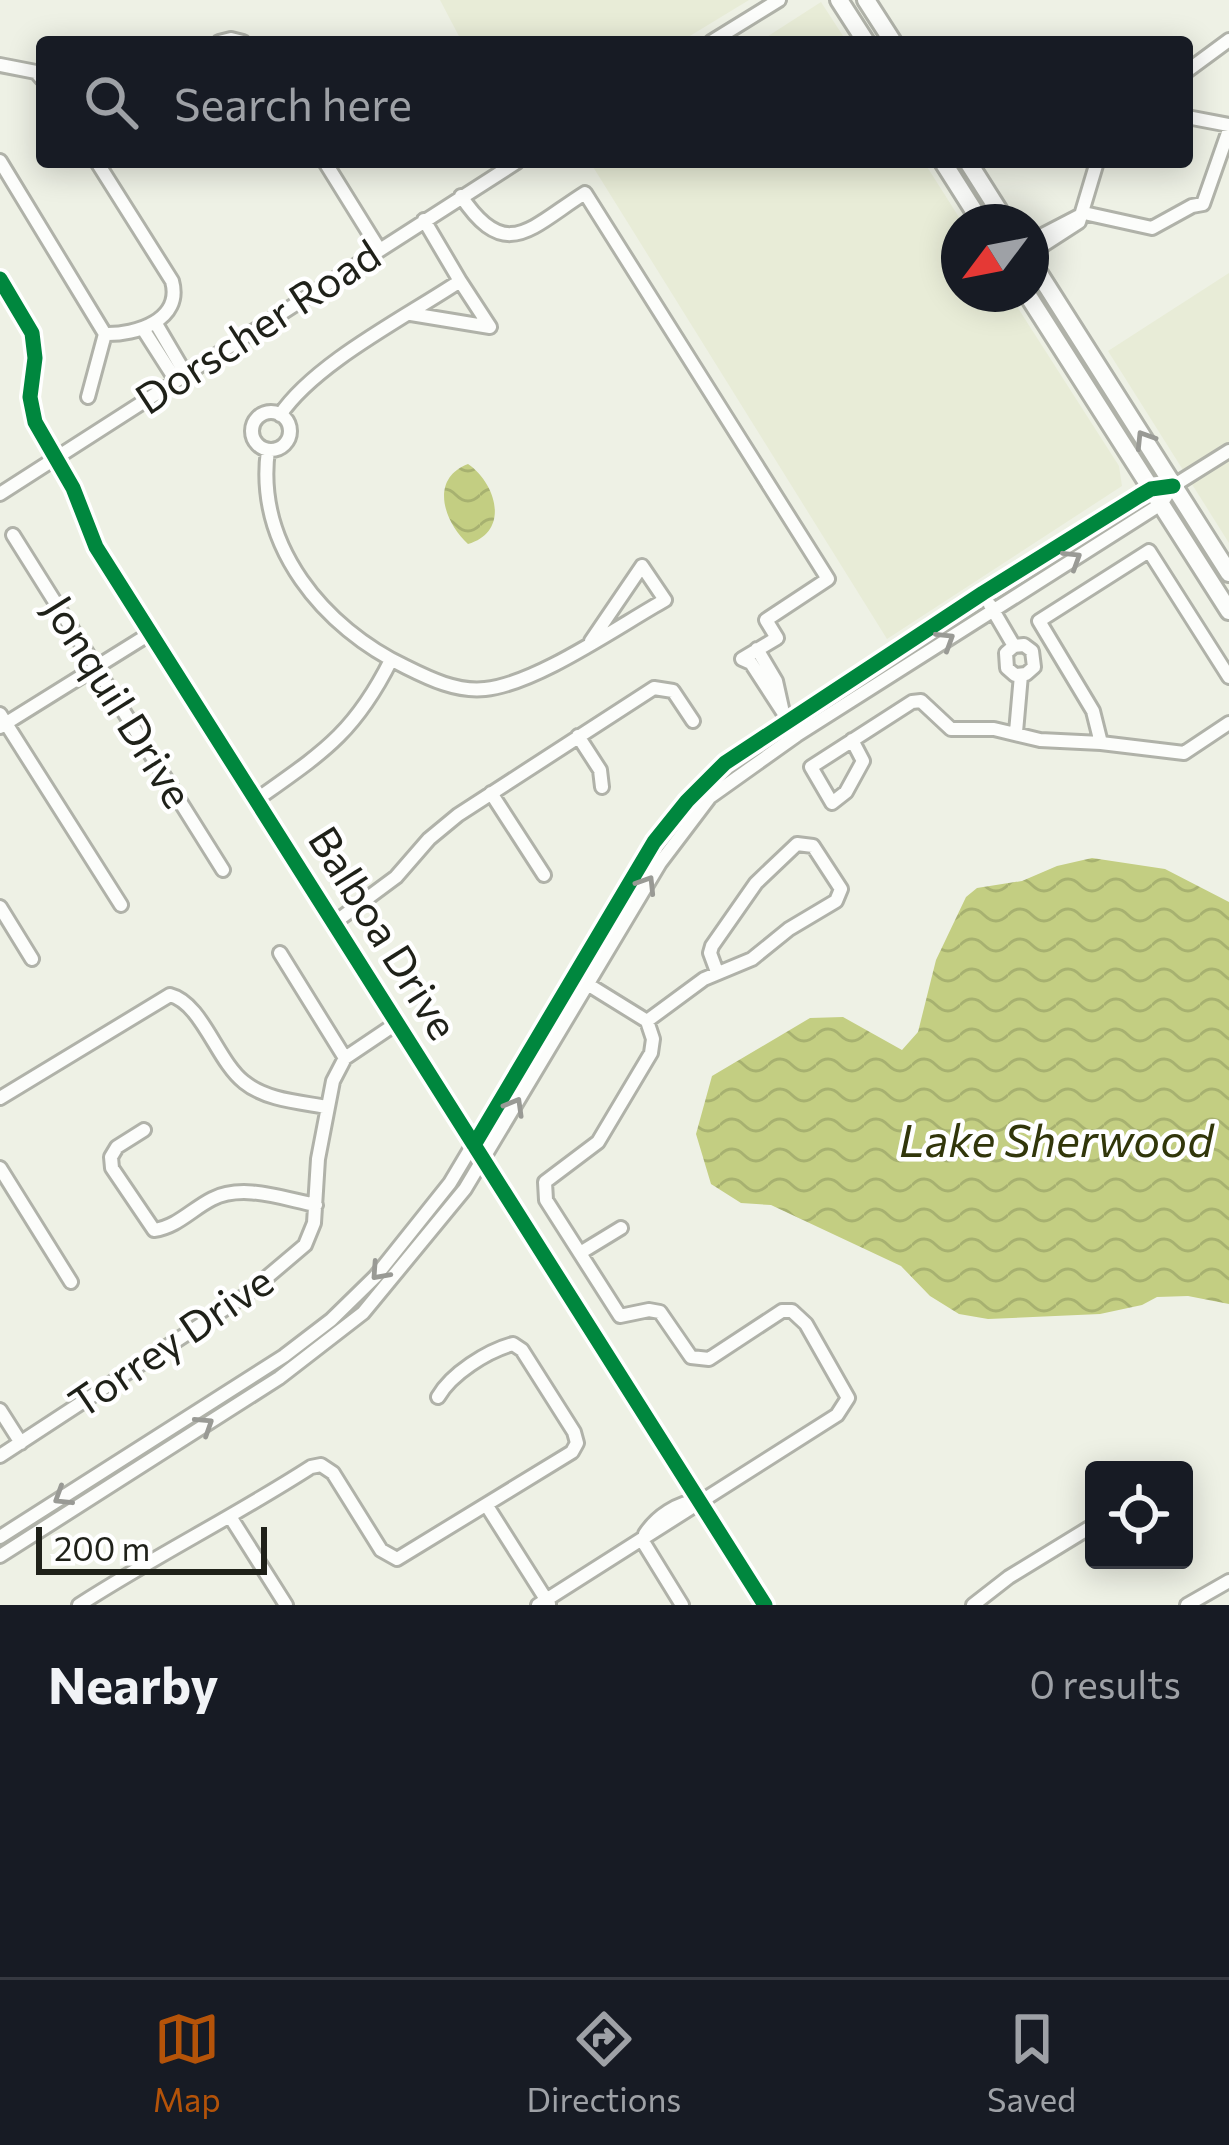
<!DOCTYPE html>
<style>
:root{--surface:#171b24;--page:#242831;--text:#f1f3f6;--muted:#9ea1a6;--line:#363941;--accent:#b45309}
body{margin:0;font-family:Commissioner,sans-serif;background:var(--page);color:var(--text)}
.controls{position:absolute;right:36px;bottom:36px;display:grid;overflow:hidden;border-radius:12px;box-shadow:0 6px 30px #0003}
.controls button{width:108px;height:108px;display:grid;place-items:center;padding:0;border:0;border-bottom:3px solid var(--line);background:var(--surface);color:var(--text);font:60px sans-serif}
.compass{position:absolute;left:941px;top:204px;width:108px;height:108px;border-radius:50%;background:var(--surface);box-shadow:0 6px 30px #0003;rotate:238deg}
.scale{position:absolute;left:36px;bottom:30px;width:231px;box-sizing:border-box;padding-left:12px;border:6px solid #1f2119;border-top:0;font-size:33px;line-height:42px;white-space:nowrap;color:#1f2119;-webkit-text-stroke:9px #fff;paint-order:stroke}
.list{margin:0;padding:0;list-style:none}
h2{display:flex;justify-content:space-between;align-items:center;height:156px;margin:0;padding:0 48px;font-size:51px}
h2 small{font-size:39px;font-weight:400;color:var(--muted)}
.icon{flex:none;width:66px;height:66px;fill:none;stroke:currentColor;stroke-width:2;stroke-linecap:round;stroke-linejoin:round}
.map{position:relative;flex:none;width:1229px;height:1605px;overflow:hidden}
.search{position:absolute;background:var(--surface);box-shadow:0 6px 30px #0003;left:36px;right:36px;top:36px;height:132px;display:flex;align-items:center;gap:30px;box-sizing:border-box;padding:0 42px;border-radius:12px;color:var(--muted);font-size:45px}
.sheet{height:372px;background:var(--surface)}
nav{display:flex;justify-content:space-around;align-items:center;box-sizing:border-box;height:168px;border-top:3px solid var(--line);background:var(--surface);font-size:33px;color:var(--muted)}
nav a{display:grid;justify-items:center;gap:6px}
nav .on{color:var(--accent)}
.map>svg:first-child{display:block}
.built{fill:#e8ecd7}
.water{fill:url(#water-waves)}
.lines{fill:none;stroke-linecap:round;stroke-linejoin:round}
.minor-casing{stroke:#b0b2a9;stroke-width:18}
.highway-casing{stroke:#b0b2a9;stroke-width:22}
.minor{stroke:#fcfdfb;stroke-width:12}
.highway{stroke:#fcfdfb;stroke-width:16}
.cycleway-casing{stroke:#fff;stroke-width:22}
.cycleway{stroke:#00873e;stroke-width:15}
.oneway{stroke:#999a95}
.labels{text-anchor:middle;stroke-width:9;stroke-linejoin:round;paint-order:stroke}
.street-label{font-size:42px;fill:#1f2119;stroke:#fff}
.water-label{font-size:45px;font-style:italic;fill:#31360a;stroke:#fff}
</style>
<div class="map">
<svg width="1229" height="1605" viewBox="0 0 1229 1605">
<defs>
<pattern id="water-waves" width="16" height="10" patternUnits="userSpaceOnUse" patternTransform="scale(3)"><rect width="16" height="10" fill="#c3ce82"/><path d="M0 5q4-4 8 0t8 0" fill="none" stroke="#a7b170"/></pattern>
</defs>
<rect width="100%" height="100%" fill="#eef1e5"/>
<!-- built -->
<path class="built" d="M440 0H749L680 42H462Z
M821 2 847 42H759Z
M590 162H924L962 222H959V294H1009L1119 466 1122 486 887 639Z
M1229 273V543L1108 351Z"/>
<!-- water -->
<path class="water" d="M468 464C497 484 510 532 468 544 444 522 429 479 468 464Z
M1092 858 1165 869 1229 902V1304L1188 1296 1157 1297 1142 1305 1100 1314 988 1319 959 1314 930 1296 901 1266 771 1205 741 1203 711 1184 696 1134 712 1076 810 1018 843 1017 902 1050 918 1032 936 960 966 897 977 888 1022 881 1057 866Z"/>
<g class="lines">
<defs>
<path id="minor" d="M219 42 231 39 243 42
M711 42 779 0
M0 65 36 72 42 79
M1187 71 1229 40
M1187 117 1229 125
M0 161 105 334
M97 162 172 281C183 320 136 335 105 334
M325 162 379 249
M461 196C506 264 531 227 585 193L828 579 766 620 777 638 742 659 751 663 790 723
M1084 213 1152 228 1192 206 1203 204 1229 130
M424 220 460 281
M1031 241 1083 214
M1031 253 1079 222 1097 162
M0 279 32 333 35 358 30 397 35 422 73 488 96 547 765 1605
M155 322 185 373
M143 329 175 379
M88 397 105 334
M252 431a19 19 0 1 1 38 0a19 19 0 1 1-38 0Z
M280 415C315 363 406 317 460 281L490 327 411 314
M268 450C255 546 324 628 406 667 430 679 457 692 485 689 536 684 617 627 665 600L642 566 591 641
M0 494 517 162
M13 535 223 870
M990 605 1014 646 1024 645 1032 651 1034 667 1026 674 1015 675 1007 668 1006 653 1014 646
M757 649 776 681 782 708
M1229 677 1149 551 1039 621 1093 711 1101 743 1184 753 1229 723
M0 714 121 905
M0 727 151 633
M1016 732 1021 675
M578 736 600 770 602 787
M852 740 863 761 846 792 832 803 811 767 912 702 921 701 951 729H994L1040 740 1101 743
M491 793 544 875
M256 800C322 753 354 734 391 660
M0 907 32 959
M334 923 396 877 429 839 458 815 654 688 673 691 693 721
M280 953 345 1058
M647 1021 704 979 752 959 789 929 836 901 841 889 813 846 797 844 756 883 712 946 710 953 717 972
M0 1098 170 995C202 1003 217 1061 244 1082 266 1100 299 1102 327 1107
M144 1130 117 1147 111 1157 112 1168 154 1230C177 1227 192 1209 212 1199 243 1183 284 1199 316 1205
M0 1168 71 1282
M580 1253 621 1228
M0 1410 21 1443
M0 1456 246 1295 305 1245 314 1223 318 1159 333 1081 345 1058 397 1023
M487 1506 549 1604
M231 1518 286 1605
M645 1534C657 1516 677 1503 699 1500
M0 1537 284 1356 331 1320 375 1277 450 1183 654 842 687 801 725 763 983 593 1139 496 1151 489 1173 486
M642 1540 682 1605
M0 1556 279 1378 363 1313 465 1189 660 863 710 797 797 735 1161 504 1173 486 1229 451
M79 1605C155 1556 235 1516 311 1467L321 1465 333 1473 381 1550 397 1559 572 1452 577 1443 574 1432 522 1350 513 1344C487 1351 451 1374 438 1397
M538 1605 837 1415 848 1398 806 1324 792 1311H782L709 1359 691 1357 660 1312 649 1310 620 1316 546 1200 545 1182 598 1142 651 1053 653 1039 647 1021 584 982
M973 1605 1009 1577 1094 1525
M1187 1605 1229 1581"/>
<path id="highway" d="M839 0 866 42
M866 0 893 42
M943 162 981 222
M968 162 1006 222
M1031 261 1229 573
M1027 294 1229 611"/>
</defs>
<!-- minor casing -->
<use href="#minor" class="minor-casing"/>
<!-- highway casing -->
<use href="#highway" class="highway-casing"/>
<!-- minor -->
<use href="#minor" class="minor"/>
<!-- highway -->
<use href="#highway" class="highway"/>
<defs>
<path id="cycleway" d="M0 279 32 333 35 358 30 397 35 422 73 488 96 547 765 1605
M474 1145 654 842 687 801 725 763 983 593 1139 496 1151 489 1173 486"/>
</defs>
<!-- cycleway casing -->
<use href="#cycleway" class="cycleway-casing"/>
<!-- cycleway -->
<use href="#cycleway" class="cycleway"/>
</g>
<!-- one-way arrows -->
<defs><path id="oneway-chevron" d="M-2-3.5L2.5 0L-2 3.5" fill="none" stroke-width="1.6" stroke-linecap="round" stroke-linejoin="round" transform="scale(3)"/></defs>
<g class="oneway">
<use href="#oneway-chevron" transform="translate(1144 439) rotate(-122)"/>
<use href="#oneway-chevron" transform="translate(1073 559) rotate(-32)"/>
<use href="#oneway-chevron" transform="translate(946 640) rotate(-32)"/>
<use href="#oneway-chevron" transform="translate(647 884) rotate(-58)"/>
<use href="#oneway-chevron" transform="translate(515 1106) rotate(-60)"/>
<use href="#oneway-chevron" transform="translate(379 1272) rotate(132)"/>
<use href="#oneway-chevron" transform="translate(205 1425) rotate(-33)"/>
<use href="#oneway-chevron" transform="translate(62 1497) rotate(148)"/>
</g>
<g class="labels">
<!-- street labels -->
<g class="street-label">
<text transform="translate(258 327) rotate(-33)" y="15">Dorscher Road</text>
<text transform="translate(118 702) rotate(58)" y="15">Jonquil Drive</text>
<text transform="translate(383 933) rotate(58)" y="15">Balboa Drive</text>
<text transform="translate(171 1342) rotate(-34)" y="15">Torrey Drive</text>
</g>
<!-- water labels -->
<g class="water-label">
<text x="1056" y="1157">Lake Sherwood</text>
</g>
</g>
</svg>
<div class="controls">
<button><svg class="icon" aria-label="locate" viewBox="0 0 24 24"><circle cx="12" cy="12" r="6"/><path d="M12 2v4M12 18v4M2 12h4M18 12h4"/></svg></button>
</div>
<svg class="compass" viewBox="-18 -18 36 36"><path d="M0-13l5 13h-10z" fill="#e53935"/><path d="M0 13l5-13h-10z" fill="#9ea1a6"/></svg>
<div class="scale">200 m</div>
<div class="search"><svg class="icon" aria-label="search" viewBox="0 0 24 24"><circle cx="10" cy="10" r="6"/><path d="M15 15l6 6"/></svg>Search here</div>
</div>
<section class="sheet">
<h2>Nearby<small>0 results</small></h2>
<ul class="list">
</ul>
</section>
<nav>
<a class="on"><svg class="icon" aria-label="map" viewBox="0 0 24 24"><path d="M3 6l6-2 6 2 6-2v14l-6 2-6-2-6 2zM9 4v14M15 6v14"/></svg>Map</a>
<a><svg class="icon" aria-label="directions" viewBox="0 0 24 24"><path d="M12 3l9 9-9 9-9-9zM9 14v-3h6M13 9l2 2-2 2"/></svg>Directions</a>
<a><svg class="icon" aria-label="saved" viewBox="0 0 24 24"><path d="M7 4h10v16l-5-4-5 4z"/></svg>Saved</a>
</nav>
